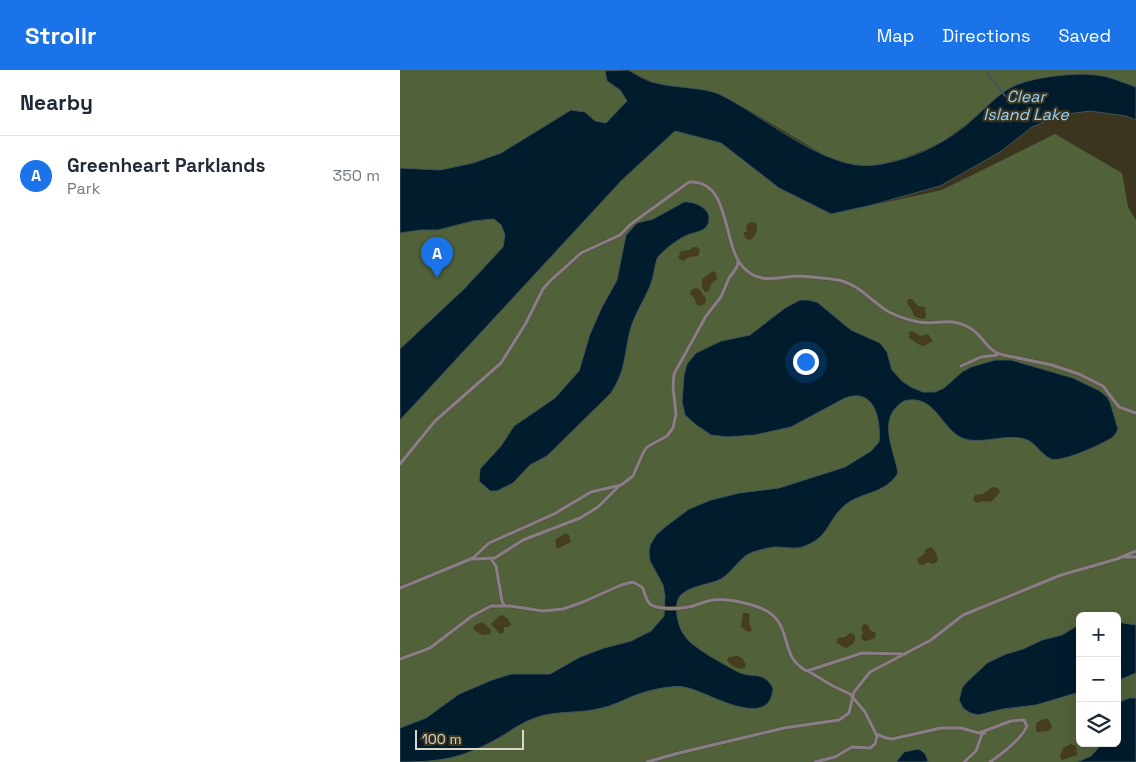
<!DOCTYPE html>
<meta charset="utf-8">
<style>
:root{--surface:#fff;--page:#f6f6f7;--text:#1f2937;--muted:#747a83;--line:#e0e1e3;--accent:#1a73e8}
body{margin:0;font-family:"Space Grotesk",sans-serif;background:var(--page);color:var(--text)}
.controls{position:absolute;right:15px;bottom:15px;display:grid;overflow:hidden;border-radius:8px;box-shadow:0 5px 20px #0002}
.controls button{width:45px;height:45px;display:grid;place-items:center;padding:0;border:0;border-bottom:1px solid var(--line);background:var(--surface);color:var(--text);font:25px sans-serif}
.scale{position:absolute;left:15px;bottom:12px;width:109px;box-sizing:border-box;padding-left:5px;border:2px solid #dbd7ca;border-top:0;font-size:14px;line-height:18px;white-space:nowrap;color:#dbd7ca;-webkit-text-stroke:4px #3b351f;paint-order:stroke}
.you{position:absolute;left:405px;top:291px;width:18px;height:18px;margin:-12px;border:4px solid #fff;border-radius:50%;background:#1a73e8;box-shadow:0 0 0 8px #1a73e833}
.badge{display:grid;place-items:center;width:32px;height:32px;border-radius:50%;background:var(--accent);color:#fff;font-size:16px;font-weight:700}
.pin{position:absolute;translate:-50% -41px;filter:drop-shadow(0 1px 2px #0008)}
.pin::after{content:'';position:absolute;top:26px;width:18px;height:15px;background:inherit;clip-path:polygon(0 0,100% 0,50% 100%)}
.list{margin:0;padding:0;list-style:none}
h2{display:flex;justify-content:space-between;align-items:center;height:65px;margin:0;padding:0 20px;font-size:21px}
h2 small{font-size:16px;font-weight:400;color:var(--muted)}
.list li{display:grid;grid-template-columns:32px 1fr auto;gap:15px;align-items:center;box-sizing:border-box;height:80px;padding:0 20px;border-top:1px solid var(--line)}
.list b{display:block;font-size:19px;white-space:nowrap}
.list p{margin:0;font-size:16px;white-space:nowrap;color:var(--muted)}
.list em{font-size:16px;font-style:normal;color:var(--muted)}
.icon{flex:none;width:28px;height:28px;fill:none;stroke:currentColor;stroke-width:2;stroke-linecap:round;stroke-linejoin:round}
.map{position:relative;flex:none;width:736px;height:692px;overflow:hidden}
header{display:flex;align-items:center;gap:30px;box-sizing:border-box;height:70px;padding:0 25px;background:var(--accent);color:#fff}
header strong{font-size:24px}
nav{display:flex;gap:28px;margin-inline-start:auto;font-size:18px}
main{display:flex}
aside{flex:1;background:var(--surface)}
.map>svg:first-child{display:block}
.green{fill:#516139;fill-rule:evenodd}
.sand{fill:#453d1d}
.water{fill:#011c2c;stroke:#42545b}
.lines{fill:none;stroke-linecap:round;stroke-linejoin:round}
.stream{stroke:#42545b;stroke-width:2}
.service-casing{stroke:#58523e;stroke-width:4.5}
.service{stroke:#887e85;stroke-width:3}
.labels{text-anchor:middle;stroke-width:4.5;stroke-linejoin:round;paint-order:stroke}
.water-label{font-size:16px;font-style:italic;fill:#97d4fe;stroke:#3b351f}
</style>
<header>
<strong>Strollr</strong>
<nav><a>Map</a><a>Directions</a><a>Saved</a></nav>
</header>
<main>
<aside>
<h2>Nearby<small></small></h2>
<ul class="list">
<li><span class="badge">A</span><div><b>Greenheart Parklands</b><p>Park</p></div><em>350 m</em></li>
</ul>
</aside>
<div class="map">
<svg width="736" height="692" viewBox="0 0 736 692">
<rect width="100%" height="100%" fill="#3b351f"/>
<!-- green -->
<path class="green" d="M0 0H736V17L697 5 660 6 634 9 613 16 564 56 539 74 504 88 474 96 451 95 424 85 345 38 316 23 254 13 228 0 205 1 207 11 220 20 227 31 206 53 195 51 185 42 171 40 101 83 73 93 40 100 0 98Z
M275 61 321 73 432 144 542 120 655 64 722 103 728 137 736 150V692H0V350L222 110ZM680 546H717V673H680Z
M94 149 101 155 105 165 103 177 64 219 0 279V163L21 160H39L73 151Z"/>
<!-- sand -->
<path class="sand" d="M352 152 356 153C359 158 355 168 350 170L346 169 343 163 348 161 346 159 347 154Z
M294 177H297L300 180 298 186 289 187 283 191 278 188 281 181 289 180Z
M313 201 316 203 317 209 311 214 309 221 305 222 302 218V209Z
M295 218 299 219 306 229 305 234 300 236 296 234 295 229 290 224 291 220Z
M508 229H512L518 236 525 237 526 248 522 249 514 246 512 240 507 233Z
M512 261 520 266 528 264 533 271 524 276C517 275 515 271 509 268V262Z
M592 417 598 418 600 422 591 432 584 431 577 433 573 430 575 425 583 424Z
M165 463 169 465 171 472 157 479 155 470Z
M531 477C535 479 539 488 537 492L533 494 528 492 523 495 519 494 517 489 524 484 526 479Z
M343 543H347L350 545 349 553 352 560 350 562 346 561 341 557Z
M102 545 107 548 111 554 109 557H104V562L100 564 91 554 99 546Z
M83 552 91 560 90 564 82 565 73 559 75 555Z
M464 554 468 555 470 560 476 563 475 568 466 571 462 570 461 567 463 562 461 558Z
M450 563 454 564C458 570 452 576 446 578L438 574 436 572 438 568 445 567Z
M329 587 338 586 342 588 346 594 345 598C338 600 330 596 327 590Z
M644 649H648L652 656 651 659 648 661 637 662 636 659V653Z
M671 674 676 676 677 685 662 690 660 687 663 678Z"/>
<!-- water -->
<path class="water" d="M228 0C237 5 246 11 256 13 274 18 302 17 319 24 363 45 426 102 475 95 507 91 540 76 565 56 579 45 598 23 614 16 633 7 675 2 696 5 709 6 724 13 736 17V50L726 46 690 41 660 45 632 57 600 82 540 116 472 135 431 144 379 118 321 73 275 61 222 110 0 350V279L64 219 103 177 105 165 101 155 94 149 73 151 38 160H21L0 163V98L40 100 73 93 101 83 171 40 185 42 195 51 206 53 227 31 220 20 207 11 205 1Z
M284 132C294 131 310 138 309 149 309 160 298 162 290 164 282 166 260 182 257 189 254 198 254 207 250 216 244 231 234 245 230 261 224 285 226 300 211 323L147 386 130 395 113 413 97 421H90L79 411 80 399 101 376 114 356 155 328 179 301 190 264 202 237 217 210 226 165 237 153 253 149Z
M400 230H408L417 232 451 260 480 273 487 282 492 300 502 311 511 317 523 322H535L544 318 562 302 571 297 595 290H611L673 308 700 321 707 327 710 332 718 359C716 364 713 368 708 370 698 376 660 393 651 389 638 383 636 370 620 368 601 365 578 375 562 368 541 359 535 323 504 331 476 348 494 379 498 403 485 425 459 422 444 436 428 450 429 467 405 476 396 480 385 477 375 477 368 478 359 480 353 482 339 487 333 502 321 509 309 515 293 515 282 524 276 529 276 537 277 545 278 552 280 560 285 566 292 578 326 595 338 602 353 609 363 600 373 618 371 659 315 627 297 621 289 618 280 615 271 617 258 618 243 622 231 627 221 631 212 636 202 638 180 644 156 640 135 648 120 653 108 663 95 670 60 689 39 692 0 692V658L26 648 59 624 92 610 111 604H150L180 587 204 578 231 571 251 561 264 546 265 526 263 515 250 491 249 482 250 475 256 465 265 457 289 439 311 430 339 423 379 418 445 397 471 381 479 372C481 350 475 317 445 328L391 357 355 365 327 367 311 365 296 355 285 345 282 332 284 305 287 294 296 283 321 271 350 265 385 238Z
M717 552 736 555V603L717 611Z
M680 554V622L636 635 603 639 578 645 570 643 563 638 559 630 562 618 566 613 587 593 606 584 623 579 642 570 662 565Z
M729 628H736V692H677L691 686 703 673H717V633Z
M518 679C524 681 527 686 528 692H496L504 682Z"/>
<g class="lines">
<!-- stream -->
<path class="stream" d="M585 0 605 26"/>
<defs>
<path id="service" d="M603 285 652 295 679 304 703 316 719 337 736 343
M561 296 581 287 597 285
M0 394 35 351 101 293 126 253 143 219 149 212 181 183 220 165 231 154 289 112C331 109 322 175 343 197 360 216 380 206 400 206 413 207 426 208 438 210 459 214 472 232 489 242 497 246 506 249 514 251 535 257 548 245 570 258 583 265 588 283 604 285
M725 487H736
M73 489 95 488 123 470 180 448 198 437 218 417
M91 489 96 496 102 531 104 535
M0 518 73 488 89 473 154 444 191 422 221 415 233 406 243 383 247 377 267 366 273 358 276 344 273 317 274 304 306 246 321 227 329 208 337 197 338 192
M0 589 30 578 72 546 91 536H110L143 541 163 539 183 532 221 515 233 512 242 517C245 522 245 529 250 534 258 540 278 539 288 537 297 536 304 531 313 530 326 528 343 532 355 536 398 549 375 585 407 601L462 583 506 584
M408 601 433 616 450 624 465 642 477 666 475 674 470 678 452 677 435 687 415 692
M476 664 486 668 492 669 541 658H561L579 663 611 651 624 650 627 656C621 670 603 683 590 692
M247 692 279 683 384 658 439 650 449 643 454 622 470 602 531 570 563 545 661 505 717 489 736 481
M564 692 576 681 582 664 585 663"/>
</defs>
<!-- service casing -->
<use href="#service" class="service-casing"/>
<!-- service -->
<use href="#service" class="service"/>
</g>
<g class="labels">
<!-- water labels -->
<g class="water-label">
<text x="626" y="32">Clear<tspan x="626" dy="18">Island Lake</tspan></text>
</g>
</g>
</svg>
<div class="controls">
<button>+</button>
<button>−</button>
<button><svg class="icon" aria-label="layers" viewBox="0 0 24 24"><path d="M12 4l9 5-9 5-9-5zM3 14l9 5 9-5"/></svg></button>
</div>
<div class="scale">100 m</div>
<div class="you"></div>
<div class="pin badge" style="left:37px;top:208px">A</div>
</div>
</main>
